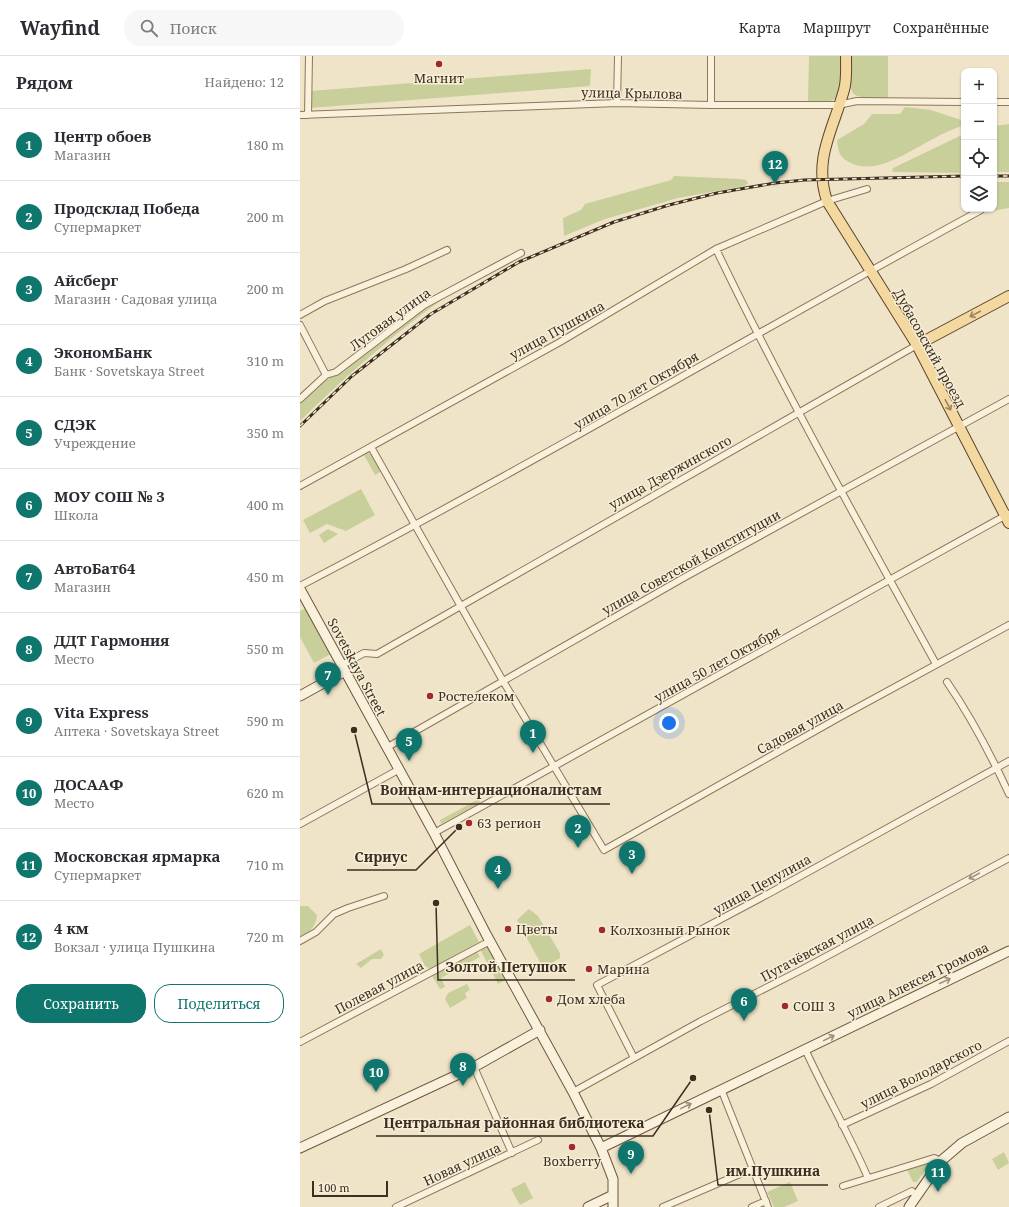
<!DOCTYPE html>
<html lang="ru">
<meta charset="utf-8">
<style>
:root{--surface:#fff;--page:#f7f7f7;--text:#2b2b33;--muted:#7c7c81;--line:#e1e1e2;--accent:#0f766e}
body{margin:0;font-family:"Noto Serif",serif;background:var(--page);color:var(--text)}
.controls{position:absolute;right:12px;top:12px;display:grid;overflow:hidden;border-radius:8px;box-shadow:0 1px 3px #0004}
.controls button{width:36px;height:36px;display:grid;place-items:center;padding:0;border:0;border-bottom:1px solid var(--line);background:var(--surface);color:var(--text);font:20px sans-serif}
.scale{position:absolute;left:12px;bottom:10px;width:76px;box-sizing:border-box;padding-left:4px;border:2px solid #3d2e20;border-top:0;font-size:11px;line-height:14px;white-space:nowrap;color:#3d2e20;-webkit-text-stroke:3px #f7eed8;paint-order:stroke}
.you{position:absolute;left:369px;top:667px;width:14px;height:14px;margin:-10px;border:3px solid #fff;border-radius:50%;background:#1a73e8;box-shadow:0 0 0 6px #1a73e833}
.badge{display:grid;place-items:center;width:26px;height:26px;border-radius:50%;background:var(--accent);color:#fff;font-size:13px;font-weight:700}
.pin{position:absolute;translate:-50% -33px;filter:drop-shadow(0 1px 2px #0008)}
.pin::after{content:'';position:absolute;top:21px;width:14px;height:12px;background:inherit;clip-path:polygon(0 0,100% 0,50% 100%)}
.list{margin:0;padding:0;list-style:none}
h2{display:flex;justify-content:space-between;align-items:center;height:52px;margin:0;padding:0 16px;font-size:17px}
h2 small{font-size:13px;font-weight:400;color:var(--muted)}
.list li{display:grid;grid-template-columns:26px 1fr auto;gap:12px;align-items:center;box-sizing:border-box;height:72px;padding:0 16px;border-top:1px solid var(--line)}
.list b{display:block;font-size:15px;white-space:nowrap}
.list p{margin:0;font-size:13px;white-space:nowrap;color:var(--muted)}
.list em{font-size:13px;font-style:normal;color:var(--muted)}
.actions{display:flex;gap:8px;padding:12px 16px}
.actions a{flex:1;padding:9px 0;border:1px solid var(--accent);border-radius:16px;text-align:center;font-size:14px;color:var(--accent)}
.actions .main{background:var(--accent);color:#fff}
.icon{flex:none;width:22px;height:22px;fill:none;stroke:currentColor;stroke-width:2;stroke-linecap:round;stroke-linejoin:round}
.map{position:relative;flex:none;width:709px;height:1151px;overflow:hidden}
header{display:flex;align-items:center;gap:24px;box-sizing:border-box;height:56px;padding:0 20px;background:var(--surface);border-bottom:1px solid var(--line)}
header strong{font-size:19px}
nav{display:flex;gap:22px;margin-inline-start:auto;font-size:14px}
.search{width:280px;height:36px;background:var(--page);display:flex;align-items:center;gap:10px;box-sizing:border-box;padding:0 14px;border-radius:16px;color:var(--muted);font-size:15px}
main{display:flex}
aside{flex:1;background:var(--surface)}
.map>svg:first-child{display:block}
.green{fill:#c9cf9b}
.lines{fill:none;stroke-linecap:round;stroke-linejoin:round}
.street-casing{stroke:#8d765c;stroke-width:8}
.secondary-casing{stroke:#6f573f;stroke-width:11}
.primary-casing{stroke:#5b4430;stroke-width:12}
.street{stroke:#faf1dc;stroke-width:6}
.secondary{stroke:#faf1dc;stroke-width:9}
.primary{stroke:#f3d9a0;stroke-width:10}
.rail-casing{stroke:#3d2e20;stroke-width:3}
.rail{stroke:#f7eed8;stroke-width:1.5;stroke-dasharray:4.5;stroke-linecap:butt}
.oneway{stroke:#988460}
.oneway2{stroke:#9c907e}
.poi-dot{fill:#9e2a2b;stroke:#f7eed8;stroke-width:1.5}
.labels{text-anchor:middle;stroke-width:3;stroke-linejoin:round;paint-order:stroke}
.poi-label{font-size:13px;fill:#3d2e20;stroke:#f7eed8;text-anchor:start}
.street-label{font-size:13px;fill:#3d2e20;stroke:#f7eed8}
.leader{fill:none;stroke:#3d2e20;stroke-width:1.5}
.callout-dot{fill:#3d2e20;stroke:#f7eed8;stroke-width:1.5}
.callout-label{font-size:14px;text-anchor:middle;font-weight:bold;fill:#3d2e20;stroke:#f7eed8;stroke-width:3;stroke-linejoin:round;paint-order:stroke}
</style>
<header>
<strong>Wayfind</strong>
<div class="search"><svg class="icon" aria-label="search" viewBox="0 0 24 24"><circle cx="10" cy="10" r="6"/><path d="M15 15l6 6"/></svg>Поиск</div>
<nav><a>Карта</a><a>Маршрут</a><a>Сохранённые</a></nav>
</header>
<main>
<aside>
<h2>Рядом<small>Найдено: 12</small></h2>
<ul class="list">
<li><span class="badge">1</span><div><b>Центр обоев</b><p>Магазин</p></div><em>180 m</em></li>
<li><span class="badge">2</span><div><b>Продсклад Победа</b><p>Супермаркет</p></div><em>200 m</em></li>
<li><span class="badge">3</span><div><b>Айсберг</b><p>Магазин · Садовая улица</p></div><em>200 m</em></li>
<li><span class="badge">4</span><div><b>ЭкономБанк</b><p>Банк · Sovetskaya Street</p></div><em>310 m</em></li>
<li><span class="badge">5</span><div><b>СДЭК</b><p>Учреждение</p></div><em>350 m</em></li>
<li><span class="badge">6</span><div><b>МОУ СОШ № 3</b><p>Школа</p></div><em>400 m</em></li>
<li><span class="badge">7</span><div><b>АвтоБат64</b><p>Магазин</p></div><em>450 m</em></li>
<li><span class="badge">8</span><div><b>ДДТ Гармония</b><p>Место</p></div><em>550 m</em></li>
<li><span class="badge">9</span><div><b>Vita Express</b><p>Аптека · Sovetskaya Street</p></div><em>590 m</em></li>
<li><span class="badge">10</span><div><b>ДОСААФ</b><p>Место</p></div><em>620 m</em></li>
<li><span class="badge">11</span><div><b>Московская ярмарка</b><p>Супермаркет</p></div><em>710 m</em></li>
<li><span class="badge">12</span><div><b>4 км</b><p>Вокзал · улица Пушкина</p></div><em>720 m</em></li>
</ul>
<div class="actions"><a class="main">Сохранить</a><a>Поделиться</a></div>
</aside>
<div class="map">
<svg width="709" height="1151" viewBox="0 0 709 1151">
<rect width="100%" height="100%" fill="#f0e4c8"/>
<!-- green -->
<path class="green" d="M509 0H541C541 11 545 40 533 44 527 47 516 45 508 45Z
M550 0H588V43C545 41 550 43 550 0Z
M291 13 290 30 10 52 11 35Z
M605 51 631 54 664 65V69C654 73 643 77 633 83 609 95 574 122 547 105 539 100 538 94 537 84L564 68 572 58H600Z
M709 68V116H694V70Z
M664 78V117L594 116 592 115 593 112Z
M374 120 441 123 446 124 448 127 445 130 378 142 305 163 264 180 263 162 281 154 285 148 371 124Z
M694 126H709V152L692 155 688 153H694Z
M153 236C98 274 48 318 0 365V347L23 326 36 318 126 251Z
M67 397 72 398 82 415 75 419 64 399Z
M61 433 75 459 46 475 27 468 10 477 3 464Z
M28 473 38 478 24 487 19 479Z
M6 552 31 598 14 607 0 581V555Z
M179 743 180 747 141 768 140 764Z
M0 850H8L17 859C16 870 10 876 0 882Z
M229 853 238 860 260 897V902L246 911H243L241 908 217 864Z
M170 869 179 886 130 913 125 910 119 898Z
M186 888 205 924 198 928 179 891Z
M81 893 84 899 81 903H72L61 912 56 908Z
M176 894 180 901 141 922 145 931 140 933 131 918Z
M167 928 170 934 165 937 167 942 150 952 145 943 148 937Z
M704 1096 709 1107 698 1114 692 1103Z
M628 1106 629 1108 617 1126H613L606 1112Z
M225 1126 233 1142 220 1149 211 1133Z
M490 1126 498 1145 484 1151H474L467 1136Z"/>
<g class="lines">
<defs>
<path id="street" d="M411 0V49
M694 46H709
M317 47 318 0
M0 59 317 47 411 49H538L557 45 664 46
M8 59 9 0
M416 193C484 335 561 471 636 608
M0 259 25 245 106 213 147 194
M0 269 26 319
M0 343 26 319 36 316 124 249 221 197
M71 391 203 625 304 794 540 661 709 569
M0 430 260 286 416 193 527 145 567 133
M0 530C230 410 453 278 681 154
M42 609 64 597 77 598 617 289
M647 626C671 661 691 699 709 738
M86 692 385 521 709 343
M0 768 98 714
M134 777 708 458
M0 885 16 876 34 858 48 852 84 840
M0 986 190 885
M505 993C525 1037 549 1078 568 1122
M334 1002 297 929 468 838 709 705
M174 1011 212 1097
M421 1033 468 1151
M273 1036 401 965 503 913 709 802
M542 1069 631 1028 709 985
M543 1130 634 1102 641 1105
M96 1151 238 1084
M363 1151 454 1112
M452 1151 466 1145
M579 1151 612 1135 616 1139"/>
<path id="secondary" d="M0 533 134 777 186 878 273 1036 301 1092 313 1123V1151
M0 640 45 615
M0 1092 174 1011 240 974
M301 1092 709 895
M288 1151 313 1139
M609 1151 641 1105 662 1087 709 1061"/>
<path id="primary" d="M546 0C546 11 547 24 544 34 533 74 513 103 527 145L617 289 709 467
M617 289 709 240"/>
</defs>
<!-- street casing -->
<use href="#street" class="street-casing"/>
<!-- secondary casing -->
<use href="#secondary" class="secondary-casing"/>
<!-- primary casing -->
<use href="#primary" class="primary-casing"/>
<!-- street -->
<use href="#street" class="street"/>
<!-- secondary -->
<use href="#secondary" class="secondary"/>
<!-- primary -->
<use href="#primary" class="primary"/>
<defs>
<path id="rail" d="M694 120H709
M0 370 52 320 131 258 219 206 314 166 369 149 417 137 475 127 504 124 664 120"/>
</defs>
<!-- rail casing -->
<use href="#rail" class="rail-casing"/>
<!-- rail -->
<use href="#rail" class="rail"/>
</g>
<!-- one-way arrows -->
<defs><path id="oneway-shaft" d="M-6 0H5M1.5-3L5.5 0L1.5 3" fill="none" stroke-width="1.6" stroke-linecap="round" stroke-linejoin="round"/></defs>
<g class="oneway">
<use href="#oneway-shaft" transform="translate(675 258) rotate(152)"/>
<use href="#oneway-shaft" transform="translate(648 349) rotate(62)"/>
</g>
<g class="oneway2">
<use href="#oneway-shaft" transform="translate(674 820) rotate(152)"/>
<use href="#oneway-shaft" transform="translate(645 925) rotate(-25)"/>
<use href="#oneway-shaft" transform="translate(529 982) rotate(-26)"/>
<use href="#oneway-shaft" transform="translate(386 1050) rotate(-26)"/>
</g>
<!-- markers -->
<g class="poi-dot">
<circle cx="139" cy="8" r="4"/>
<circle cx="130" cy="640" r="4"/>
<circle cx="169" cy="767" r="4"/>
<circle cx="208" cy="873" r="4"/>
<circle cx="302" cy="874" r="4"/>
<circle cx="289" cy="913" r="4"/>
<circle cx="249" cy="943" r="4"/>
<circle cx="485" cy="950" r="4"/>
<circle cx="272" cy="1091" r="4"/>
</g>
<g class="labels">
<!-- poi labels -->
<g class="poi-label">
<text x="139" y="27" text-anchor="middle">Магнит</text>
<text x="138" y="645">Ростелеком</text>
<text x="177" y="772">63 регион</text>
<text x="216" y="878">Цветы</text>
<text x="310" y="879">Колхозный Рынок</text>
<text x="297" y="918">Марина</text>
<text x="257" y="948">Дом хлеба</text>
<text x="493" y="955">СОШ 3</text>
<text x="272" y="1110" text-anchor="middle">Boxberry</text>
</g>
<!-- street labels -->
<g class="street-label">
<text transform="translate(332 37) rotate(1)" y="5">улица Крылова</text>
<text transform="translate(90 263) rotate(-36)" y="5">Луговая улица</text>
<text transform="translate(257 274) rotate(-29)" y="5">улица Пушкина</text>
<text transform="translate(630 292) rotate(61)" y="5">Дубасовский проезд</text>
<text transform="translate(336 334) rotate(-30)" y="5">улица 70 лет Октября</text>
<text transform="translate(370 416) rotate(-29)" y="5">улица Дзержинского</text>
<text transform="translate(391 506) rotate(-29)" y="5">улица Советской Конституции</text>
<text transform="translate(417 608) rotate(-29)" y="5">улица 50 лет Октября</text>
<text transform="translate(57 611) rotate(62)" y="5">Sovetskaya Street</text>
<text transform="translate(500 671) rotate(-29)" y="5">Садовая улица</text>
<text transform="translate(462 828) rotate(-29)" y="5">улица Цепулина</text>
<text transform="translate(517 892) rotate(-28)" y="5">Пугачёвская улица</text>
<text transform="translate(618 924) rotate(-26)" y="5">улица Алексея Громова</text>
<text transform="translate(79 931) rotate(-28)" y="5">Полевая улица</text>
<text transform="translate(621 1018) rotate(-27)" y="5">улица Володарского</text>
<text transform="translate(162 1108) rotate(-25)" y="5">Новая улица</text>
</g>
</g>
<!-- callouts -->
<path class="leader" d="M54 674L72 748H310M159 771L116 814H47M136 847L138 924H275M393 1022L353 1080H76M409 1054L418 1129H528"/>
<g class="callout-dot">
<circle cx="54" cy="674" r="4"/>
<circle cx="159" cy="771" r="4"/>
<circle cx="136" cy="847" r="4"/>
<circle cx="393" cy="1022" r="4"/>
<circle cx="409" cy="1054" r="4"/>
</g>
<g class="callout-label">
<text x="191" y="739">Воинам-интернационалистам</text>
<text x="81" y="806">Сириус</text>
<text x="206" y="916">Золтой Петушок</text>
<text x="214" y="1072">Центральная районная библиотека</text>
<text x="473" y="1120">им.Пушкина</text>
</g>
</svg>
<div class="controls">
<button>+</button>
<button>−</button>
<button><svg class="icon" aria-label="locate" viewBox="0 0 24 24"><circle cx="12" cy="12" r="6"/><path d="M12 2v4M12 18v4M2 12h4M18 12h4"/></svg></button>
<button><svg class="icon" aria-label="layers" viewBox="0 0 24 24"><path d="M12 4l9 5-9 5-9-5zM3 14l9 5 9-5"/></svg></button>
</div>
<div class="scale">100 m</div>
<div class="you"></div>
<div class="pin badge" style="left:233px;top:697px">1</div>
<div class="pin badge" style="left:278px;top:792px">2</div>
<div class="pin badge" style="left:332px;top:818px">3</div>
<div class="pin badge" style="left:198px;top:833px">4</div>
<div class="pin badge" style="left:109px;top:705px">5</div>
<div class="pin badge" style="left:444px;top:965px">6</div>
<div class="pin badge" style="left:28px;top:639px">7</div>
<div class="pin badge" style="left:163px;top:1030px">8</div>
<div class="pin badge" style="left:331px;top:1118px">9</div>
<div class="pin badge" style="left:76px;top:1036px">10</div>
<div class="pin badge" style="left:638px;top:1136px">11</div>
<div class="pin badge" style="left:475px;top:128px">12</div>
</div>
</main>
